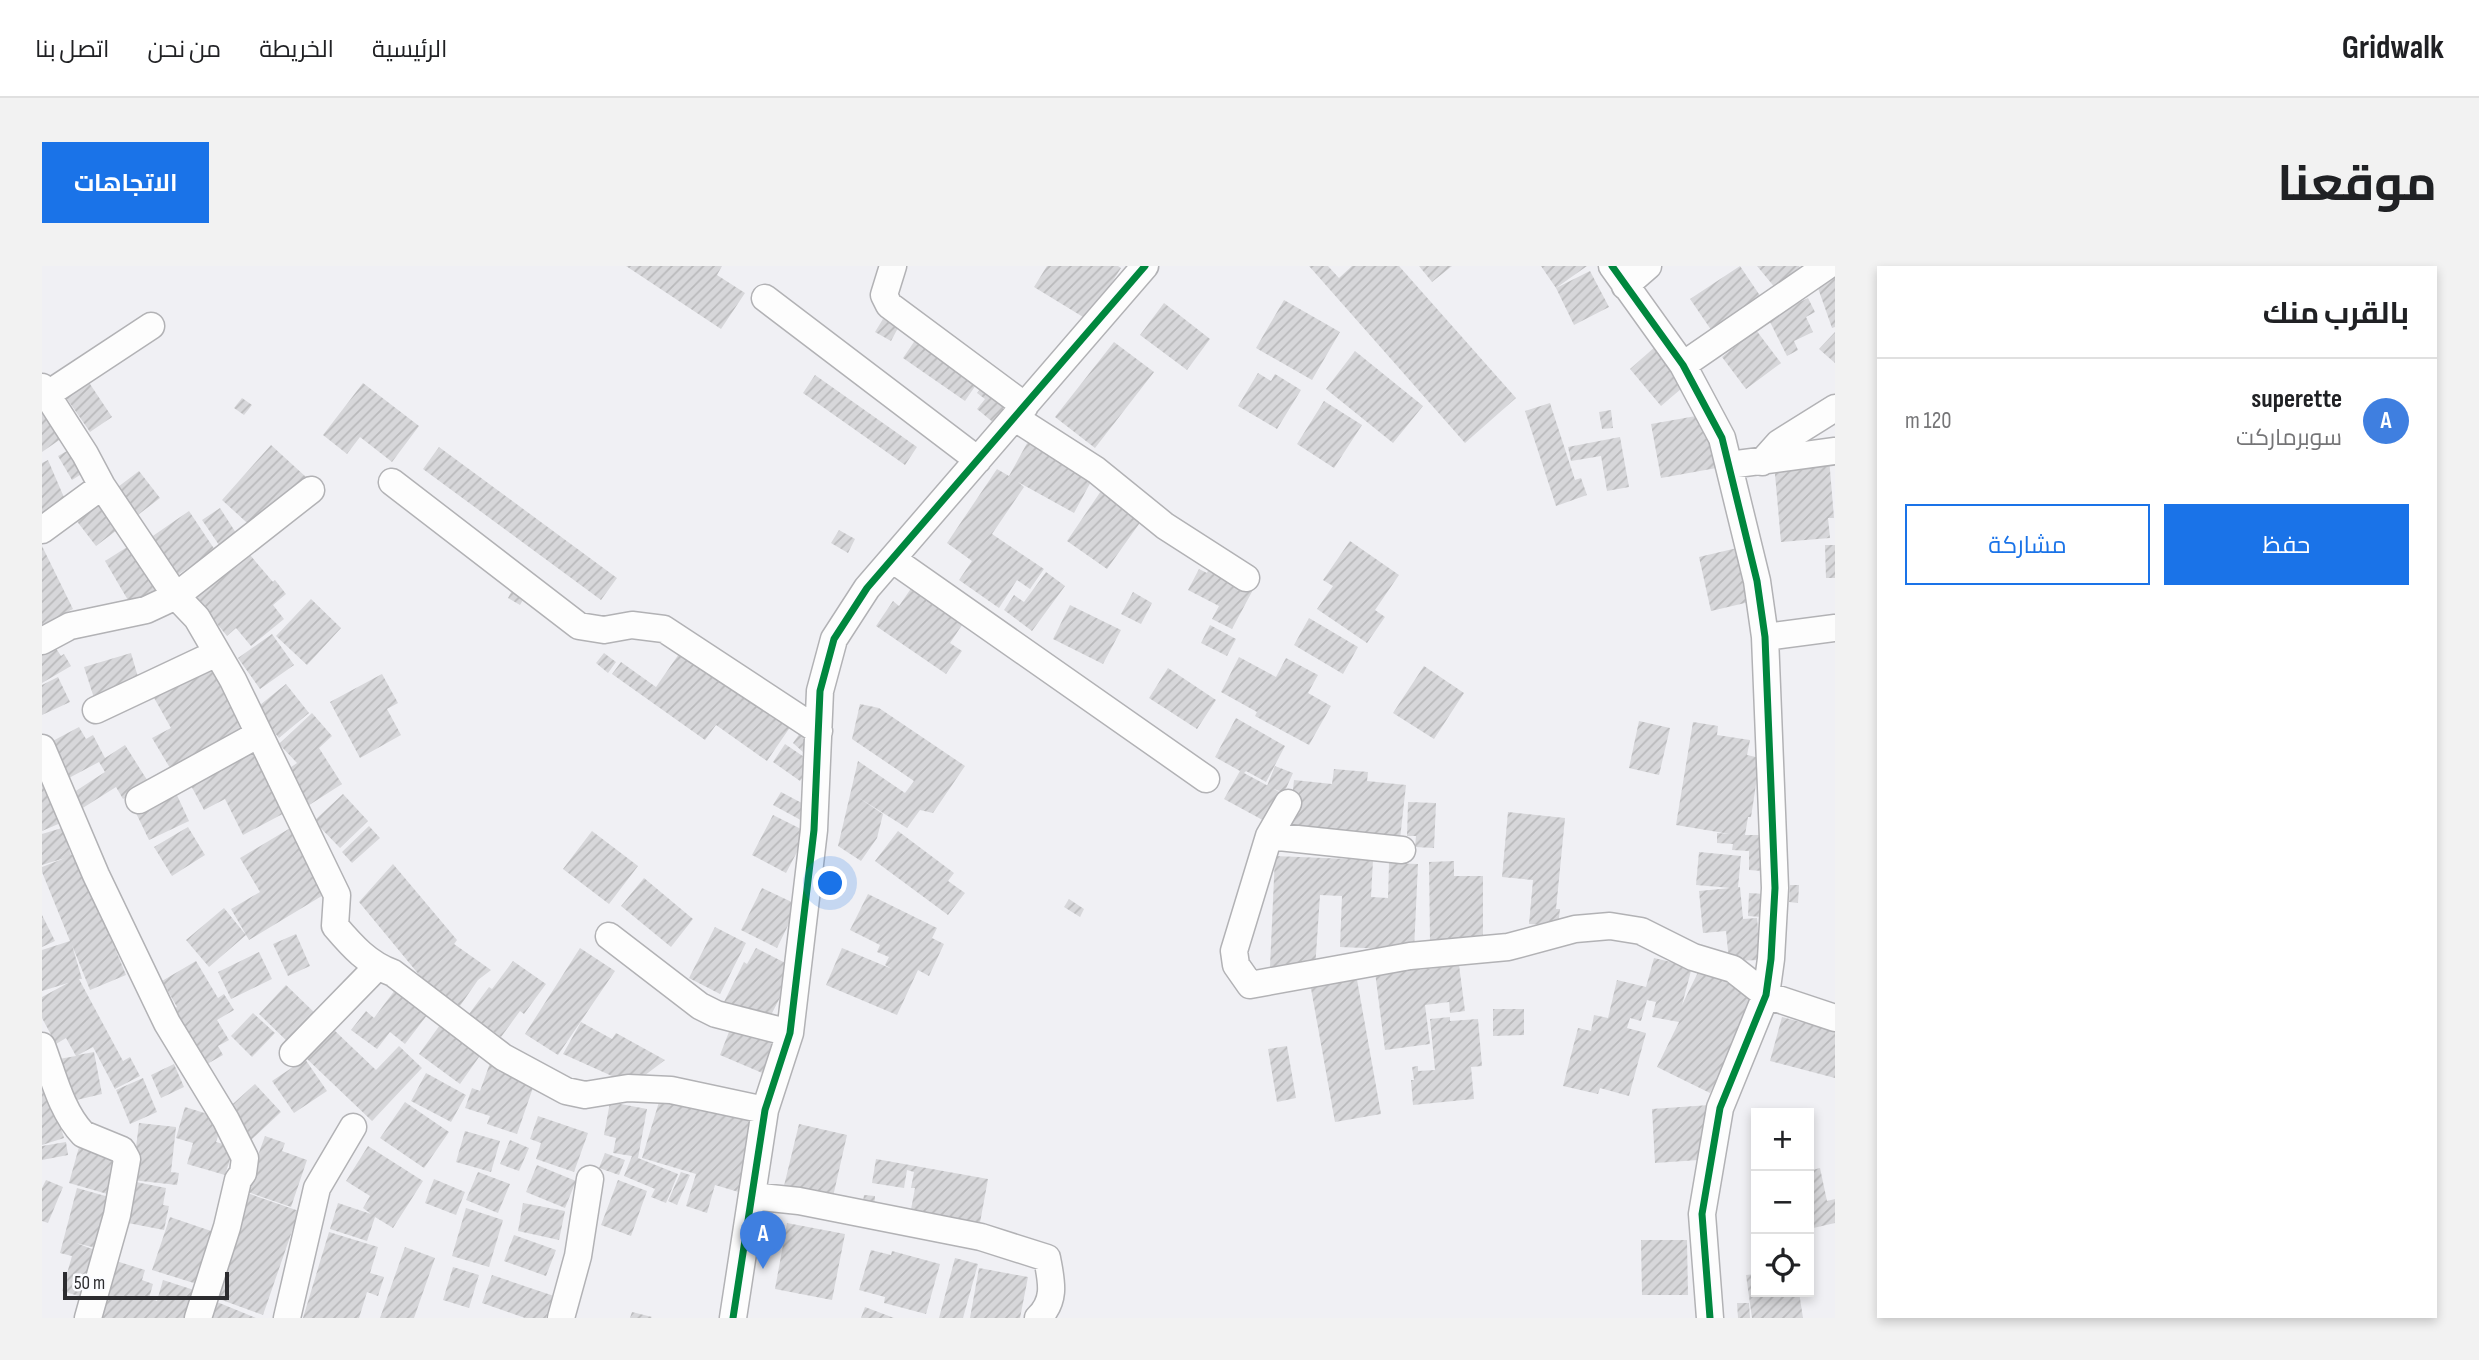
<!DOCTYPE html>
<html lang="ar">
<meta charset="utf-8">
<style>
:root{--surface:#fff;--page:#f2f2f2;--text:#202124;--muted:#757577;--line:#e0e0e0;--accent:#1a73e8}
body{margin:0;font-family:"Sofia Sans Condensed",Cairo,sans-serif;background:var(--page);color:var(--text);direction:rtl}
.controls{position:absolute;right:21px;bottom:21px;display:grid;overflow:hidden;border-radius:0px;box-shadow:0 4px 10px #0003}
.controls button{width:63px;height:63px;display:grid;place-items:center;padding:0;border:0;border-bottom:2px solid var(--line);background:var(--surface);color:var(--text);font:35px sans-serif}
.scale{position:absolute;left:21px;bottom:18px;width:166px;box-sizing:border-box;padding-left:7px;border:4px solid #2c2c2f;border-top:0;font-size:19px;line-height:24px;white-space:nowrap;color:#2c2c2f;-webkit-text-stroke:5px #fbfcff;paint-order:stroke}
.you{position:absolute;left:789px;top:618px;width:24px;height:24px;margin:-18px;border:5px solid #fff;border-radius:50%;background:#1a73e8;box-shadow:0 0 0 10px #1a73e833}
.badge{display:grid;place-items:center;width:46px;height:46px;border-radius:50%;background:var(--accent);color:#fff;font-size:23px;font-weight:700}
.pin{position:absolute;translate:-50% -58px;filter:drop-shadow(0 2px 4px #0008)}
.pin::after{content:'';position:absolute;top:37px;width:24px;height:21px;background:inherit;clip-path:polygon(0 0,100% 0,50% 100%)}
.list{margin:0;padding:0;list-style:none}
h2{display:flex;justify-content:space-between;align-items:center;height:91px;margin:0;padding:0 28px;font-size:30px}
h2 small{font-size:23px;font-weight:400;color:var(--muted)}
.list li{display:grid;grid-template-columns:46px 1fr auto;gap:21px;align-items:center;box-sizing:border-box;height:126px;padding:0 28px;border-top:2px solid var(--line)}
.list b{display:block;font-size:26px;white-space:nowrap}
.list p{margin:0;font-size:23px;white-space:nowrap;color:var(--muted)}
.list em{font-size:23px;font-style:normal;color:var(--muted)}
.actions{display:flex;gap:14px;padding:21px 28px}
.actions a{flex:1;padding:16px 0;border:2px solid var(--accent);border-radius:0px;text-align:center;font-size:24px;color:var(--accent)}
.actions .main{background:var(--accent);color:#fff}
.icon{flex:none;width:38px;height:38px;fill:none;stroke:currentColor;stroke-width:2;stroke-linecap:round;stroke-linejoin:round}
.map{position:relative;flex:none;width:1793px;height:1052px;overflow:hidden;direction:ltr;border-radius:0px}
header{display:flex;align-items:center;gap:42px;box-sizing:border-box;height:98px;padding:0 35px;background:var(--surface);border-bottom:2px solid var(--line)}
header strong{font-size:33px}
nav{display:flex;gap:38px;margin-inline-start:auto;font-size:24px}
.intro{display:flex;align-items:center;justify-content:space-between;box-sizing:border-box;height:168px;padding:0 42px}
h1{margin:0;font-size:49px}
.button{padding:18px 32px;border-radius:0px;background:var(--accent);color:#fff;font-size:24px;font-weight:700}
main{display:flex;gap:42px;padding:0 42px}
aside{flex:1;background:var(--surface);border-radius:0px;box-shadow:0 4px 10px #0003}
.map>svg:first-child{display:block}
.building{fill:url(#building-hatch)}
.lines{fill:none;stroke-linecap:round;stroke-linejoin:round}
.minor-casing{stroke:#b2b2b5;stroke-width:29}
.minor{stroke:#fdfdfd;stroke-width:26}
.cycleway-casing{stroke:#fbfcff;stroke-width:11}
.cycleway{stroke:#00873e;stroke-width:7}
</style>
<header>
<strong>Gridwalk</strong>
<nav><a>الرئيسية</a><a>الخريطة</a><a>من نحن</a><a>اتصل بنا</a></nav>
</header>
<div class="intro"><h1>موقعنا</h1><a class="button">الاتجاهات</a></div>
<main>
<aside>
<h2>بالقرب منك<small></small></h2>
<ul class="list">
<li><span class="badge" style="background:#3f7fe0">A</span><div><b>superette</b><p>سوبرماركت</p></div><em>120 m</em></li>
</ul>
<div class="actions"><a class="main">حفظ</a><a>مشاركة</a></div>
</aside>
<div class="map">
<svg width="1793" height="1052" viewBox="0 0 1793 1052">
<defs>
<pattern id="building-hatch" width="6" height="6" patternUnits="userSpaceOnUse" patternTransform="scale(1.75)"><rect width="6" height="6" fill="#d7d7da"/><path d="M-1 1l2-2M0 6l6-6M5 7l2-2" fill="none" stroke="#b9b9bb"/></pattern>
</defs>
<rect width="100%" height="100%" fill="#f0f0f4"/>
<!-- building -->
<path class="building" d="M584 0H680L675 9 703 27 679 63Z
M1005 0H1076L1079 2 1046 54 992 21Z
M1267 0H1286L1297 12 1310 0H1357L1474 132 1423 177Z
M1377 0H1410L1390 16Z
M1499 0H1545L1514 22Z
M1698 0 1723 37 1674 71 1648 33Z
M1715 0H1757L1763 8 1739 29Z
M1548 5 1567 41 1532 59 1514 22Z
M1793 7V61L1790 62 1776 22Z
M1766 32 1773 46 1764 51 1771 66 1752 75 1756 84 1745 90 1726 52Z
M1242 34 1298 66 1270 114 1214 82Z
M1122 37 1168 73 1145 104 1098 69Z
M841 53 856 62 849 75 833 66Z
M1714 64 1739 97 1704 123 1680 91Z
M1793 66V97L1777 83Z
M876 70 938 113 923 135 861 92Z
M1072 76 1112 106 1053 182 1013 151Z
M1614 80 1646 117 1619 140 1588 103Z
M1313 85 1381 140 1351 177 1284 123Z
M1216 107 1229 115 1233 108 1259 124 1235 163 1196 140Z
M773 109 875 181 863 199 761 127Z
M46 115 70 151 48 166 23 130Z
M321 117 377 160 350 196 318 171 305 188 281 169Z
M943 117 974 141 958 162 935 143 943 133 935 127Z
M200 132 210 139 202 149 192 142Z
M1282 135 1320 159 1292 202 1255 178Z
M1508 137 1533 214 1539 212 1545 229 1514 240 1483 145Z
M0 139 23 170 0 186Z
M1569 144 1571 162 1560 163 1557 146Z
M1671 147 1680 201 1619 212 1609 158Z
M989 170 1051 212 1032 247 976 216 982 221 950 268 1002 303 988 323 975 314 957 342 917 314 930 295 905 277 955 203 967 210Z
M1578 171 1587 221 1565 225 1559 190 1529 195 1526 181Z
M229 179 264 211 214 265 180 234Z
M32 181 46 204 30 214 16 190Z
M397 181 575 312 559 334 381 203Z
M1787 192 1792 252H1786L1788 272 1739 276 1732 197Z
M6 194 24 236 0 247V197Z
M97 205 118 232 92 252 72 224Z
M1061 222 1102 251 1065 303 1025 275Z
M55 230 79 261 54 280 30 249Z
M178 242 194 267 177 279 160 254Z
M147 245 173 284 131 312 105 274Z
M797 264 813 273 806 287 789 277Z
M1308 275 1357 309 1333 344 1343 351 1325 377 1275 343 1291 320 1281 314Z
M90 278 117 325 90 341 63 295Z
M1708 279 1720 333 1669 345 1657 291Z
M1783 279H1793V312H1784Z
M0 280 31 343 0 359Z
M202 282 231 316 233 314 244 328 231 339 242 353 209 380 194 362 185 370 149 326Z
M1169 299 1212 322 1190 363 1170 353 1177 340 1146 324 1157 303 1165 307Z
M1004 306 1023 320 990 365 962 344 972 329 982 336Z
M473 319 486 325 478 339 466 332Z
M870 321 922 356 908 377 920 385 904 408 834 360 851 335 857 340Z
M1091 326 1110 337 1099 358 1079 348Z
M269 333 299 362 265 399 234 370Z
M1028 339 1079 364 1061 398 1011 373Z
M1267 352 1316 381 1301 408 1252 379Z
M1168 359 1194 373 1185 390 1159 377Z
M230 368 252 399 218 423 196 392Z
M8 373 19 390 22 388 29 400 0 417V378Z
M639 385 753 454 725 495 674 459 663 474 570 408 579 396 614 421Z
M89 387 98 418 52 432 42 401Z
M562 387 574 396 566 407 554 397Z
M1197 391 1234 411 1244 392 1276 409 1266 427 1289 440 1267 479 1213 450 1215 446 1179 426Z
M172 394 210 460 131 507 110 472 129 462 111 430Z
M1382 400 1422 427 1392 473 1351 447Z
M1126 402 1174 434 1155 463 1107 432Z
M340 408 356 437 345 443 359 469 318 492 288 436Z
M16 411 28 436 0 449V419Z
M244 418 267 447 237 472 213 443Z
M818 438 837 442 923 500 891 547 878 544 865 562 814 530 841 548 835 572 819 595 796 580 816 495 863 527 872 515 810 473Z
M270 447 290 470 277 482 300 518 261 543 239 508 255 497 237 478Z
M1194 452 1243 480 1224 516 1204 505 1202 507 1243 529 1228 558 1182 533 1198 505 1173 491Z
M1597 455 1628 462 1617 509 1587 502Z
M1651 456 1676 460 1675 469 1708 474 1705 489 1718 492 1709 551H1706L1703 569H1722L1720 605 1707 604V585L1690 584 1691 578 1675 577V567L1688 568 1634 559Z
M37 461 44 473 51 469 63 492 83 479 107 517 81 533 74 521 36 545 26 530 63 506 57 496 25 513 7 477Z
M758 467 770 477 762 487 751 477Z
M214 478 248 544 201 569 183 533 162 544 146 514Z
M743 478 771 497 758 515 731 496Z
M1233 500 1251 507 1242 527 1225 520Z
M0 503 21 556 0 565Z
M1292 503 1326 506 1325 515 1364 519 1358 573 1247 561 1252 514 1290 518Z
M133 525 147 555 107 574 93 545Z
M739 526 773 544 766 558 731 539Z
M301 528 326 555 298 582 272 555Z
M1366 536 1394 537 1392 582 1373 581 1374 570H1365Z
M1466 546 1523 552 1514 643H1518L1516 660 1487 658 1491 614 1460 611Z
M731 549 769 568 759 588 755 586 744 607 710 589Z
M327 560 338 572 310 597 300 586Z
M146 561 163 589 130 610 112 581Z
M250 561 288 625 207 674 189 643 218 626 198 592Z
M20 562 29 589 34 587 84 709 48 724 30 679 40 713H37L81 795 88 791 98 810 73 823 51 781 36 789 52 786 60 828 26 836 17 793 34 790 24 772 14 778 0 752V731L26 717 0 725V684L28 675 0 606V601L23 592 0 599V568Z
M550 565 596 600 567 638 521 603Z
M856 565 912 607 906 615 923 627 906 649 833 595Z
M1657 586 1699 590 1696 621H1698L1701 653 1715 652 1719 694 1687 695 1684 665 1661 667 1657 625 1689 622 1654 619Z
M1233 590 1331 594 1329 631 1346 632 1347 597 1376 598 1372 684 1298 681 1300 630 1278 629 1273 703 1228 701Z
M1412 595V610H1441V676H1388L1387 596Z
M351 598 415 674 412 678 449 704 436 714 418 740 383 716 317 636Z
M602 612 651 653 629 681 579 640Z
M1748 619H1757L1756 637 1747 636Z
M720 622 756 639 735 682 699 664Z
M1707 627 1722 628 1720 651 1706 650Z
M826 628 895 662 890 672 902 678 887 710 876 704 855 749 784 719 800 682 850 703 843 699 847 691 835 686 838 679 808 664Z
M1027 633 1042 643 1038 651 1022 641Z
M182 642 204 669 167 701 144 674Z
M0 649 13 675 0 681Z
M673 661 704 677 678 728 647 712Z
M254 668 268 700 246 710 231 678Z
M538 682 573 705 516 789 483 768Z
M714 682 753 702 724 759 681 738 702 696 705 698Z
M217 686 230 713 189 733 176 706Z
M1612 692 1650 701 1640 739 1659 700 1717 729 1668 827 1615 801 1637 756 1610 751 1614 736 1605 734 1599 755 1588 752 1585 762 1604 767 1587 830 1558 822 1556 828 1521 820 1536 762 1549 765 1552 749 1566 752 1575 714 1604 721Z
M154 695 176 732 182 728 192 744 175 754 187 774 176 780 181 789 158 802 125 746 135 741 120 715Z
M471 695 504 718 482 748 478 745 459 771 427 748 447 721 450 723Z
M1417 699 1423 745 1408 747 1407 736 1383 739 1388 778 1343 784 1333 706 1378 700V704Z
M1314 708 1339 848 1293 856 1268 717Z
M244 719 276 750 248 778 217 748Z
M356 720 389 744 363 778 348 766 335 783 309 764 324 745 332 752Z
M1451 743H1482V769L1451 770Z
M211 747 233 767 210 791 189 770Z
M1408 751V755L1436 753 1440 800 1429 801 1432 833 1371 839 1369 814H1372L1370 801 1376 800V805L1393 804 1388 753Z
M1740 751 1793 765V812L1728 795Z
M403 752 444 781 418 818 377 788Z
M539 756 570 773 574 767 623 794 590 819 521 788Z
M690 758 738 778 725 809 678 789Z
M292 764 334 804 357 780 380 802 330 855 264 792Z
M1245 780 1254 832 1235 836 1226 783Z
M263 793 285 825 252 847 230 815Z
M448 797 494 813 475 868 445 858 448 850 423 842 430 822 438 825Z
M132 798 142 821 119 832 109 809Z
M384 807 424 829 409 856 369 835Z
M101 812 115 846 88 858 74 824Z
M213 818 239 846 209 874 183 845Z
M7 822 22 872 0 879V824Z
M620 826 721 856 700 927 673 919 665 947 644 940 654 908 600 892Z
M363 836 407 866 382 902 338 872Z
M568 836 605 843 596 892 636 908 624 937 609 931 613 923 582 910 590 890 571 887 574 872 562 869Z
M1668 839 1671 893 1613 897 1610 843Z
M143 841 182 853 174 876 192 881 183 909 145 898 151 877 134 872Z
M496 850 546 867 532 906 494 893 499 877 488 873Z
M97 857 134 861 129 906 137 907 135 919 90 914Z
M757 858 805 869 790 935 741 924Z
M423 865 458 875 449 906 414 896Z
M223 870 243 877 240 885 265 894 249 941 203 925Z
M468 874 487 882 477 905 458 898Z
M24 876 26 889 0 894V880Z
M326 880 381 915 351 962 333 951 325 975 288 963 296 937 329 948 321 942 328 930 304 915Z
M37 881 79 892 69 929 27 917Z
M563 887 583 894 577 909 557 902Z
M834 893 946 913 937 962 868 949 873 922H869L872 906 865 904 862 922 830 917Z
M495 899 534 915 523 942 484 926Z
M1778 902 1785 935 1793 933V957L1767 963V905Z
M436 906 468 918 456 947 424 934Z
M639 906 648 909 635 939 626 935Z
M392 913 423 926 414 949 383 937Z
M4 914 21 921 6 957 0 955V922Z
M576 914 605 925 589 970 559 959Z
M94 916 124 922 121 939 127 940 122 964 86 957Z
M35 922 67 931 54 982 34 977 53 984 40 1031 20 1025 30 990 18 987Z
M205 927 257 945 221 1049 169 1030Z
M822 929 833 930 832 944 820 942Z
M481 937 523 945 517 974 476 965Z
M424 942 461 954 447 1001 410 990Z
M128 951 172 966 155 1018 110 1004Z
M745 957 803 968 790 1034 733 1023Z
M287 966 336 981 328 1007 342 1011 336 1030 325 1026 317 1052H261Z
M472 969 514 984 504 1010 462 995Z
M1599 974H1645L1646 1029H1600Z
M363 981 393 992 372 1052H338Z
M829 984 849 989 850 985 898 998 884 1048 842 1037 843 1031 817 1024Z
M913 992 936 998 921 1052H897Z
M74 995 103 1004 100 1014 111 1018 107 1032 115 1035 121 1014 155 1025 147 1052H56Z
M411 1001 437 1009 427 1042 401 1034Z
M937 1002 986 1011 978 1052H928Z
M1714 1008V1026H1757L1761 1052H1710L1704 1009Z
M450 1009 512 1030 504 1052H483L440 1037Z
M175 1036 214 1052H168Z
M1695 1037H1707L1708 1052H1696Z
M823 1041 852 1052H819Z
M590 1046 610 1051 609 1052H588Z"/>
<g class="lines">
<defs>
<path id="minor" d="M851 0 842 29 847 39 983 140
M1570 0 1641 99 1680 172 1715 315 1723 371 1733 622 1729 693 1724 729 1678 842 1660 948 1668 1052
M1583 20 1606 0
M723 32 936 194
M1641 99 1785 0
M0 121 43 188 60 220 134 330 269 224
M0 132 109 60
M973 152 1054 204 1123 260 1204 312
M1720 196 1737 177 1793 142
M1687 199 1793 185
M350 216 537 360 562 364 590 359 622 363 777 465
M0 264 60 220
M850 293 1164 513
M1723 371 1793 362
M0 375 28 360 104 344 134 330 155 352 191 414 295 629 293 660C310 680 326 698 351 707L461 791 524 825 543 829 586 822 629 824 723 844
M54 444 175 387
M0 482 54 609 125 757 184 854 203 892 201 907 196 914 185 961 156 1052
M97 534 217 468
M1246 537 1227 570 1192 685 1194 699 1208 719 1368 690 1466 681 1533 663 1568 660 1599 665 1651 691 1691 703 1724 729 1793 752
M1227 570 1360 584
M567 670 658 740 674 748 748 767
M0 780C11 809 19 845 41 868L80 884 85 893 75 949 46 1052
M251 787 335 701
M710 930 757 935 939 971 1005 992C1009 1014 1015 1034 996 1052
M245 1052 275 922 311 861
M519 1052 536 990 548 913
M691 1052 723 844 748 767 772 564 778 425 792 373 825 322 1103 0"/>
</defs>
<!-- minor casing -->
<use href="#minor" class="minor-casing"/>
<!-- minor -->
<use href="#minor" class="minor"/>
<defs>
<path id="cycleway" d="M1570 0 1641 99 1680 172 1715 315 1723 371 1733 622 1729 693 1724 729 1678 842 1660 948 1668 1052
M691 1052 723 844 748 767 772 564 778 425 792 373 825 322 1103 0"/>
</defs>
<!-- cycleway casing -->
<use href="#cycleway" class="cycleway-casing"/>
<!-- cycleway -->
<use href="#cycleway" class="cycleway"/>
</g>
</svg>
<div class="controls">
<button>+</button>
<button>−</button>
<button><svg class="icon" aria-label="locate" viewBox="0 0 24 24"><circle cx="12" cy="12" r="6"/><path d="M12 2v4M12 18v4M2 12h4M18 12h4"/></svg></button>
</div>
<div class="scale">50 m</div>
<div class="you"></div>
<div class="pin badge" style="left:721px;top:1003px;background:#3f7fe0">A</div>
</div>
</main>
